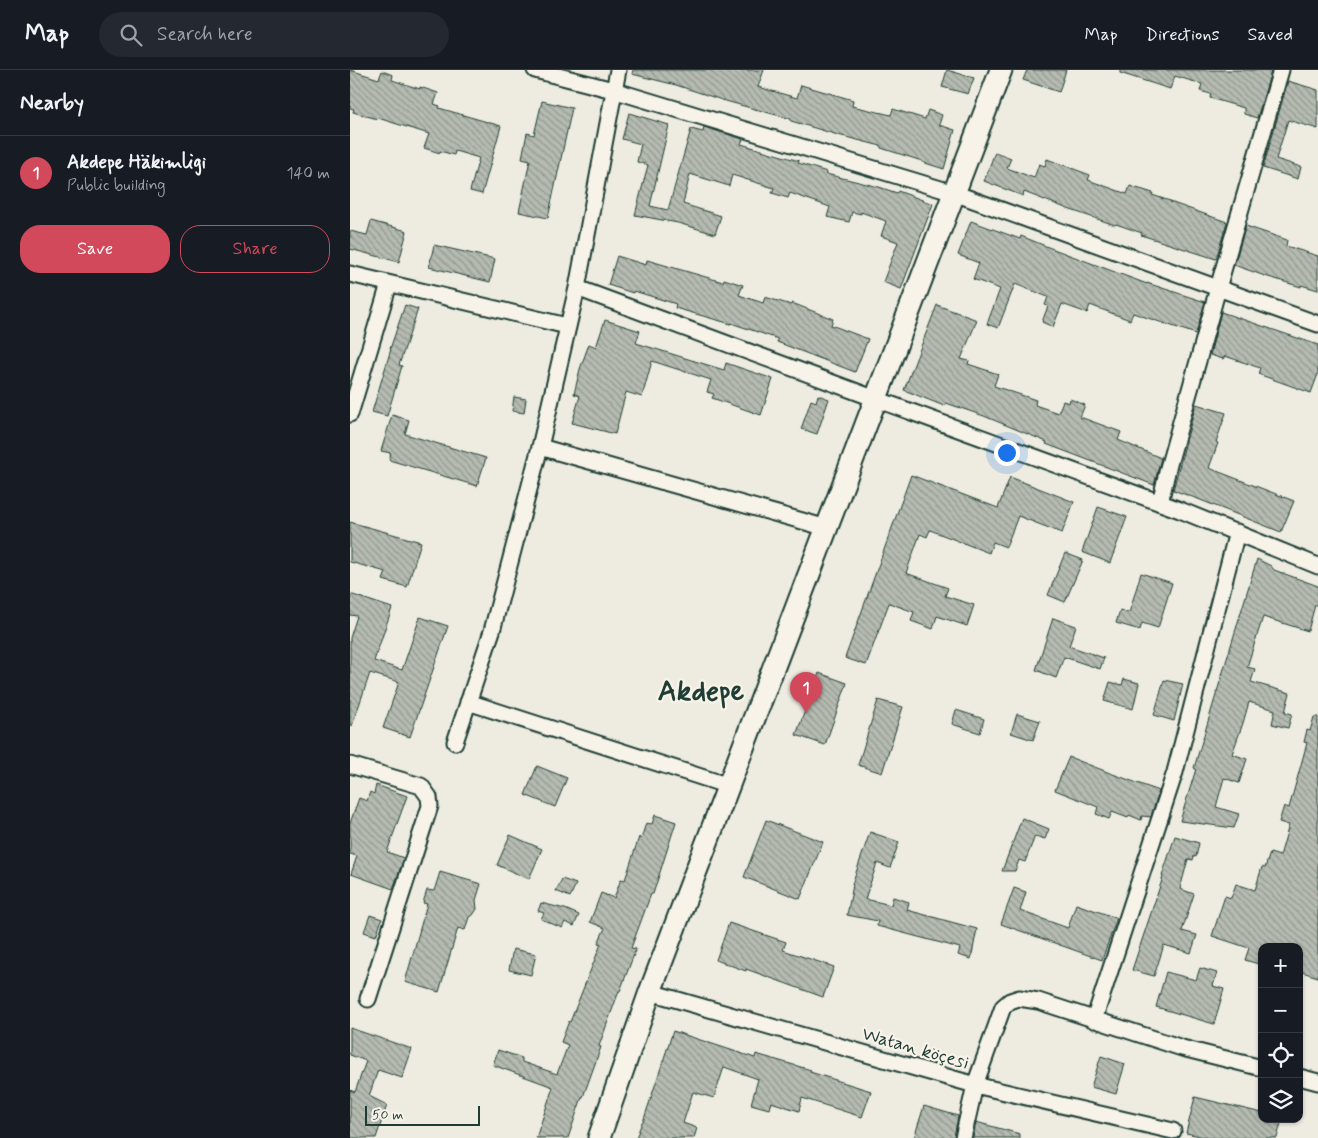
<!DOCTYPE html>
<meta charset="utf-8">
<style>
:root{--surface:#171b24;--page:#242831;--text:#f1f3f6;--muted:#9ea1a6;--line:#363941;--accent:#d1495b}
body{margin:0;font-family:Mynerve,sans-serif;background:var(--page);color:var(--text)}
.controls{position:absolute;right:15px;bottom:15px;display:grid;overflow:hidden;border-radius:10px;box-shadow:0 1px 4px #0004}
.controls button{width:45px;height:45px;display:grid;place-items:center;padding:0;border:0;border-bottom:1px solid var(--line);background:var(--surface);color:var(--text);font:25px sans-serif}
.scale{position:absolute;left:15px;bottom:12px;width:115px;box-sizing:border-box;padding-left:5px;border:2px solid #1f3d34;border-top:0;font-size:14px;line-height:18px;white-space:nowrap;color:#1f3d34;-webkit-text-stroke:4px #f7f3e8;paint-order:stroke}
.you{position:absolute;left:656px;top:382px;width:18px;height:18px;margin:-12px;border:4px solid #fff;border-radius:50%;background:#1a73e8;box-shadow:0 0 0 8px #1a73e833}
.badge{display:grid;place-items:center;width:32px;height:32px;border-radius:50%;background:var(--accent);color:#fff;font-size:16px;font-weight:700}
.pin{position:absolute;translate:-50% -41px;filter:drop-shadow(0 1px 2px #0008)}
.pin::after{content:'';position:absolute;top:26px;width:18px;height:15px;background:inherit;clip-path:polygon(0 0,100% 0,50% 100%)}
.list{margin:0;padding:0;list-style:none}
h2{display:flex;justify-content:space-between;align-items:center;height:65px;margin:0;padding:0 20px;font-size:21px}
h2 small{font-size:16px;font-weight:400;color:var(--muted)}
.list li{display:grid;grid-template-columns:32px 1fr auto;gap:15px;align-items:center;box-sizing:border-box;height:75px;padding:0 20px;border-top:1px solid var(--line)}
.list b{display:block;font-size:19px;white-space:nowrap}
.list p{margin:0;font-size:16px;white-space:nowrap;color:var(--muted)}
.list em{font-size:16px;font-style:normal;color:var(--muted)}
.actions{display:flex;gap:10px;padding:15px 20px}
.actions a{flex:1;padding:11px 0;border:1px solid var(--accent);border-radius:20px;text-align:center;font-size:18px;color:var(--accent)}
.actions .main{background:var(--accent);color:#fff}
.icon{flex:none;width:28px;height:28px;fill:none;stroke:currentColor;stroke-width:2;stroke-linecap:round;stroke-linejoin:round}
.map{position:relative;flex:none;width:968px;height:1068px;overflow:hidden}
header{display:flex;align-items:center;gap:30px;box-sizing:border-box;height:70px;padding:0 25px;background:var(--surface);border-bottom:1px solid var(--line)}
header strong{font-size:24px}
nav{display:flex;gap:28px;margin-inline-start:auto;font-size:18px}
.search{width:350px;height:45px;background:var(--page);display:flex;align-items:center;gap:12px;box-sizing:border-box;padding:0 18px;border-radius:28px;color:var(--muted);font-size:19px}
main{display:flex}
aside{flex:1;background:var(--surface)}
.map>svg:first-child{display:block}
.building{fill:url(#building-back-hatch);stroke:#1f3d34}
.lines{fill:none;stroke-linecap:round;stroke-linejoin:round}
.street-casing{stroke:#1f3d34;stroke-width:19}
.secondary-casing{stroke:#1f3d34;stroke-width:25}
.street{stroke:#f7f3e8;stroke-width:15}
.secondary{stroke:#f7f3e8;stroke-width:21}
.labels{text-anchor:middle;stroke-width:4.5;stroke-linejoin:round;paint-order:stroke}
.street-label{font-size:19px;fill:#1f3d34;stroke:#f7f3e8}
.town-label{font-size:29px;font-weight:bold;fill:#1f3d34;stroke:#f7f3e8}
</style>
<header>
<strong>Map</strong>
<div class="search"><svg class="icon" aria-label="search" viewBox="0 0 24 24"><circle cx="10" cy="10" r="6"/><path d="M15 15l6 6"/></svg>Search here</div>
<nav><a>Map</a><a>Directions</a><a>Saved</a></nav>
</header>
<main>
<aside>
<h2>Nearby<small></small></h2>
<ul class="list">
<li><span class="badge">1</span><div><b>Akdepe Häkimligi</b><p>Public building</p></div><em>140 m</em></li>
</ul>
<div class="actions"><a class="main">Save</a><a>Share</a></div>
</aside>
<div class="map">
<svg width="968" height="1068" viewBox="0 0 968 1068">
<defs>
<pattern id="building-back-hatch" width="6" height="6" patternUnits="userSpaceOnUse" patternTransform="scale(1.25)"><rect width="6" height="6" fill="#b5bbb0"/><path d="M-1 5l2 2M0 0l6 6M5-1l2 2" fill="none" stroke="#939990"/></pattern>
</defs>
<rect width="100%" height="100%" fill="#eeece1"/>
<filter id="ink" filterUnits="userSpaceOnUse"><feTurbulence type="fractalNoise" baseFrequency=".02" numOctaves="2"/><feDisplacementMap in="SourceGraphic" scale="10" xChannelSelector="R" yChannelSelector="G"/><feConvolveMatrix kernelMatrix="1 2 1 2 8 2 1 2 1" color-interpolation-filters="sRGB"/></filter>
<g filter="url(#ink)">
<!-- building -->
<path class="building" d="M0 0 29 9 32 1 43 5 42 10 70 19V17L88 23 84 34 90 36 89 38 151 56 132 124 120 121 129 88 105 81 104 85 90 81V83L74 78 79 64 28 48 27 49 3 42 4 39 0 38Z
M283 0H414L408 17 447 28 451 15 503 30 502 36 541 45 543 39 575 49 578 40 592 45 589 55 605 60 594 99 572 92V91L531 78V76L488 65 441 51V49L372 30 326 15 282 4Z
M597 0 624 8 618 24 592 17Z
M677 0H716L709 22 673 10Z
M770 0H914L921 2 907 48 894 44V38L860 28 861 24 850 21 852 14 825 6 820 19 770 3Z
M938 11 968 20V59L938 50 926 89 951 97 948 109 913 98Z
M192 31 222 38 198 148 169 142 180 90 172 88 177 63 184 65Z
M279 43 319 55 300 136 318 140 341 59 353 62 354 57 393 69 391 74 449 91 448 93 477 102 476 104 529 117 547 123 548 121 583 134 551 219 533 212 548 172 531 166 536 151 511 142V144L502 142 499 152 477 147 480 137 440 123 438 128 422 123 424 118 382 105 379 116 340 104 333 134 371 146 365 164 328 153 285 145 298 95 287 92 291 74 272 69Z
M645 82 661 88 657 98 684 108 689 94 695 96 697 89 740 105 738 110 777 124 780 116 803 123 802 125 820 131V132L877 152 866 189 791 165 792 163 766 154 765 155 718 139 674 122 673 126 634 111Z
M21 151 57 161 49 192 0 179V161L17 165Z
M621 151 670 169 671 166 698 177 797 214V213L855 232 846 264 783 243 780 250 740 235 737 243 712 234 703 257 692 252 698 236 695 235 698 227 665 214 648 258 637 254 650 219 623 209 629 193 608 185Z
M896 156 937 170 936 176 968 186V220L951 215V217L915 206 884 195Z
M84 175 145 189 140 212 79 197Z
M267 186 296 195 297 190 373 212 374 209 393 215 389 225 413 233 415 227 441 235 442 233 483 249 481 255 518 269 505 302 427 272 428 269 381 253V254L325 238 326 234 284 221 283 223 258 215Z
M55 235 68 239 49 295 52 296 37 346 22 342 41 279H40Z
M587 235 627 250 611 289 619 291 618 294 648 304 644 316 686 330 685 335 708 343 713 331 719 333 720 329 735 335 730 347 771 362 768 370 811 388 804 415 696 374 697 372 634 346 596 333 594 336 554 320Z
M871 242 968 275V304L961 323 908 304 910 298 875 286 873 289 860 285Z
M255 250 290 261 286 273 374 300 376 293 423 309 411 345 362 328 364 324 357 322 361 310 302 291 292 327 276 322 265 364 222 353 230 326 224 324 230 299 239 274 246 277Z
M468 325 479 329 467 364 451 359 461 330 466 332Z
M164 327 176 329 174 343 162 341Z
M846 334 876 343 866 372 868 373 859 398 944 431 931 462 848 429 823 420Z
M42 345 59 350 55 364 136 388 127 416 39 390 41 383 31 381Z
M561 405 648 438 660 407 724 432 712 463 668 446 656 477 643 472 639 483 580 460 577 467 570 464 556 503 598 518 595 526 624 535 617 556 587 546 583 559 561 551 564 542 539 533 516 595 495 588Z
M748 437 777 447 760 493 732 482Z
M0 452 71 472 57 517 33 510 36 502 0 492Z
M715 483 733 490 715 532 698 525Z
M907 489 921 496 924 500 968 516V535H965L958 561 913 547 897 597 905 599 901 612 940 623 935 642 942 644 938 658 922 654 925 640 899 632 893 653 882 684 897 689 889 713 874 708 866 737 889 744 884 758 830 751 846 699 844 698Z
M791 503 822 513 808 558 792 553 790 560 766 553 770 540 779 543Z
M0 524 42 538 24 591 52 600 70 547 98 556 60 667 33 658 49 612 20 603 2 656 0 655V568L7 546 0 545Z
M703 548 726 556 719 576 754 588 750 599 714 587 706 608 686 600Z
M469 603 497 613 475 675 446 665Z
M774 609 789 613 783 639 754 631 760 612 772 615Z
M814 610 833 614 824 651 804 645Z
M528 630 553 637 532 703 508 695Z
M606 640 634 649 630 663 602 654Z
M667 644 690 651 683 670 661 663Z
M964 647H968V907L949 901V877H912V895L895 890 899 878 862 866 875 826 881 828 886 814 905 820 912 797 915 798 920 783 930 786 939 755 929 752 934 736 939 738 957 673 954 672 957 660 960 661Z
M719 687 760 703 809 721 801 747 792 746 791 750 779 745 778 748 762 742 759 749 746 744 748 737 705 720Z
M187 696 217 708 205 737 175 725Z
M26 715 57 726 37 782 54 788 43 819 1 804 7 786 0 784V753L9 728 17 731 20 722 24 724Z
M305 745 326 752 303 824H301L281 878 286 879 270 921H269L249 976 251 977 233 1027H232L218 1068H186L203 1017 143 995 148 980 172 988V992L207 1004 218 975 211 972 219 951 220 952 251 874 248 873 255 858 240 852 251 823 264 828 271 809 275 810 289 767 291 769 296 753 302 754Z
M672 748 699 759 695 769 685 766 675 792 669 790 665 801H652Z
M416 750 473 772 450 829 394 807Z
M520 762 549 772 540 798 527 793 515 829 541 835 543 827 559 832 557 840 627 859 621 889 608 885 610 878 527 856 528 851 497 845 503 815 502 814Z
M160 765 192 779 179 809 147 795Z
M825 766 849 773 846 787 844 786 843 790 838 789 830 819 844 824 832 861 847 865 841 883 814 875 804 906 782 900 813 807 812 806Z
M90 802 131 814 126 830 127 839 123 845 119 847 115 860 108 858 89 922 55 912 77 834 73 833 77 820 84 821Z
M212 809 226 814 220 827 206 821Z
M664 818 676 822 670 841 718 858 726 834 767 848 752 890 651 854Z
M191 833 215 839 229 845 224 856 215 852 212 858 191 849 194 843 188 841Z
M20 845 32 849 26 866 14 862Z
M379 853 436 872 433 880 484 897 473 927 396 899V901L366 890Z
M163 879 186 884 181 905 159 900Z
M850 898 867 903 863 916 874 919 864 954 806 937 816 902 846 910Z
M0 958 62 979 52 1008 28 1000 19 1026 37 1035 26 1068H0V1020L5 1022 16 991 0 985Z
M323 961 405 988 406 984 461 1000 460 1002 521 1021 512 1047 452 1028 449 1041 421 1032 419 1039 401 1034 408 1009 374 997 364 1028 343 1022 333 1053 347 1058 344 1068H286L292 1052H293Z
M751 986 775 994 766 1024 741 1017Z
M845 1027 912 1043V1049H932L927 1068H859L836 1063Z
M574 1036 608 1046 604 1068H564Z
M626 1052 670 1064V1068H623Z"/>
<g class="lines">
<defs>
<path id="street" d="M185 0 263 20 604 123 968 254
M0 204 217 256
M227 218 526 329 830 440 968 496
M0 344 39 214
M190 377 477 458
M810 433 818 398 850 284 868 218 931 0
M118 632 379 716
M105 672 142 561 190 377 227 218 268 0
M0 695 71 716 79 727 80 736 18 929
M300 922 625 1015 823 1061
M744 950 825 702 887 462
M949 1007 968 1012
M613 1068 625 1015 653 937 660 931 669 928 688 931 832 978 912 998"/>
<path id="secondary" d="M249 1068 300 922 651 0"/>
</defs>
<!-- street casing -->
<use href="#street" class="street-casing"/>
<!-- secondary casing -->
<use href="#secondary" class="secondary-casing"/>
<!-- street -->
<use href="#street" class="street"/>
<!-- secondary -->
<use href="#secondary" class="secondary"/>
</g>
</g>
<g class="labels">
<!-- street labels -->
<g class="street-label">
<text transform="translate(566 977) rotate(16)" y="7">Watan köçesi</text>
</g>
<!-- town labels -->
<g class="town-label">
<text x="351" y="630">Akdepe</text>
</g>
</g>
</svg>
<div class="controls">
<button>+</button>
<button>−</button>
<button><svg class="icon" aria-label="locate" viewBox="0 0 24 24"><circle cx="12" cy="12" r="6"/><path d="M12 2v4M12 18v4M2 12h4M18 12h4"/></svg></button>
<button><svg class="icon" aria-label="layers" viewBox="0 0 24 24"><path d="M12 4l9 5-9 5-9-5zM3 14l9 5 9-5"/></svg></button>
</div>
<div class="scale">50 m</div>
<div class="you"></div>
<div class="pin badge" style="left:456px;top:643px">1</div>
</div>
</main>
